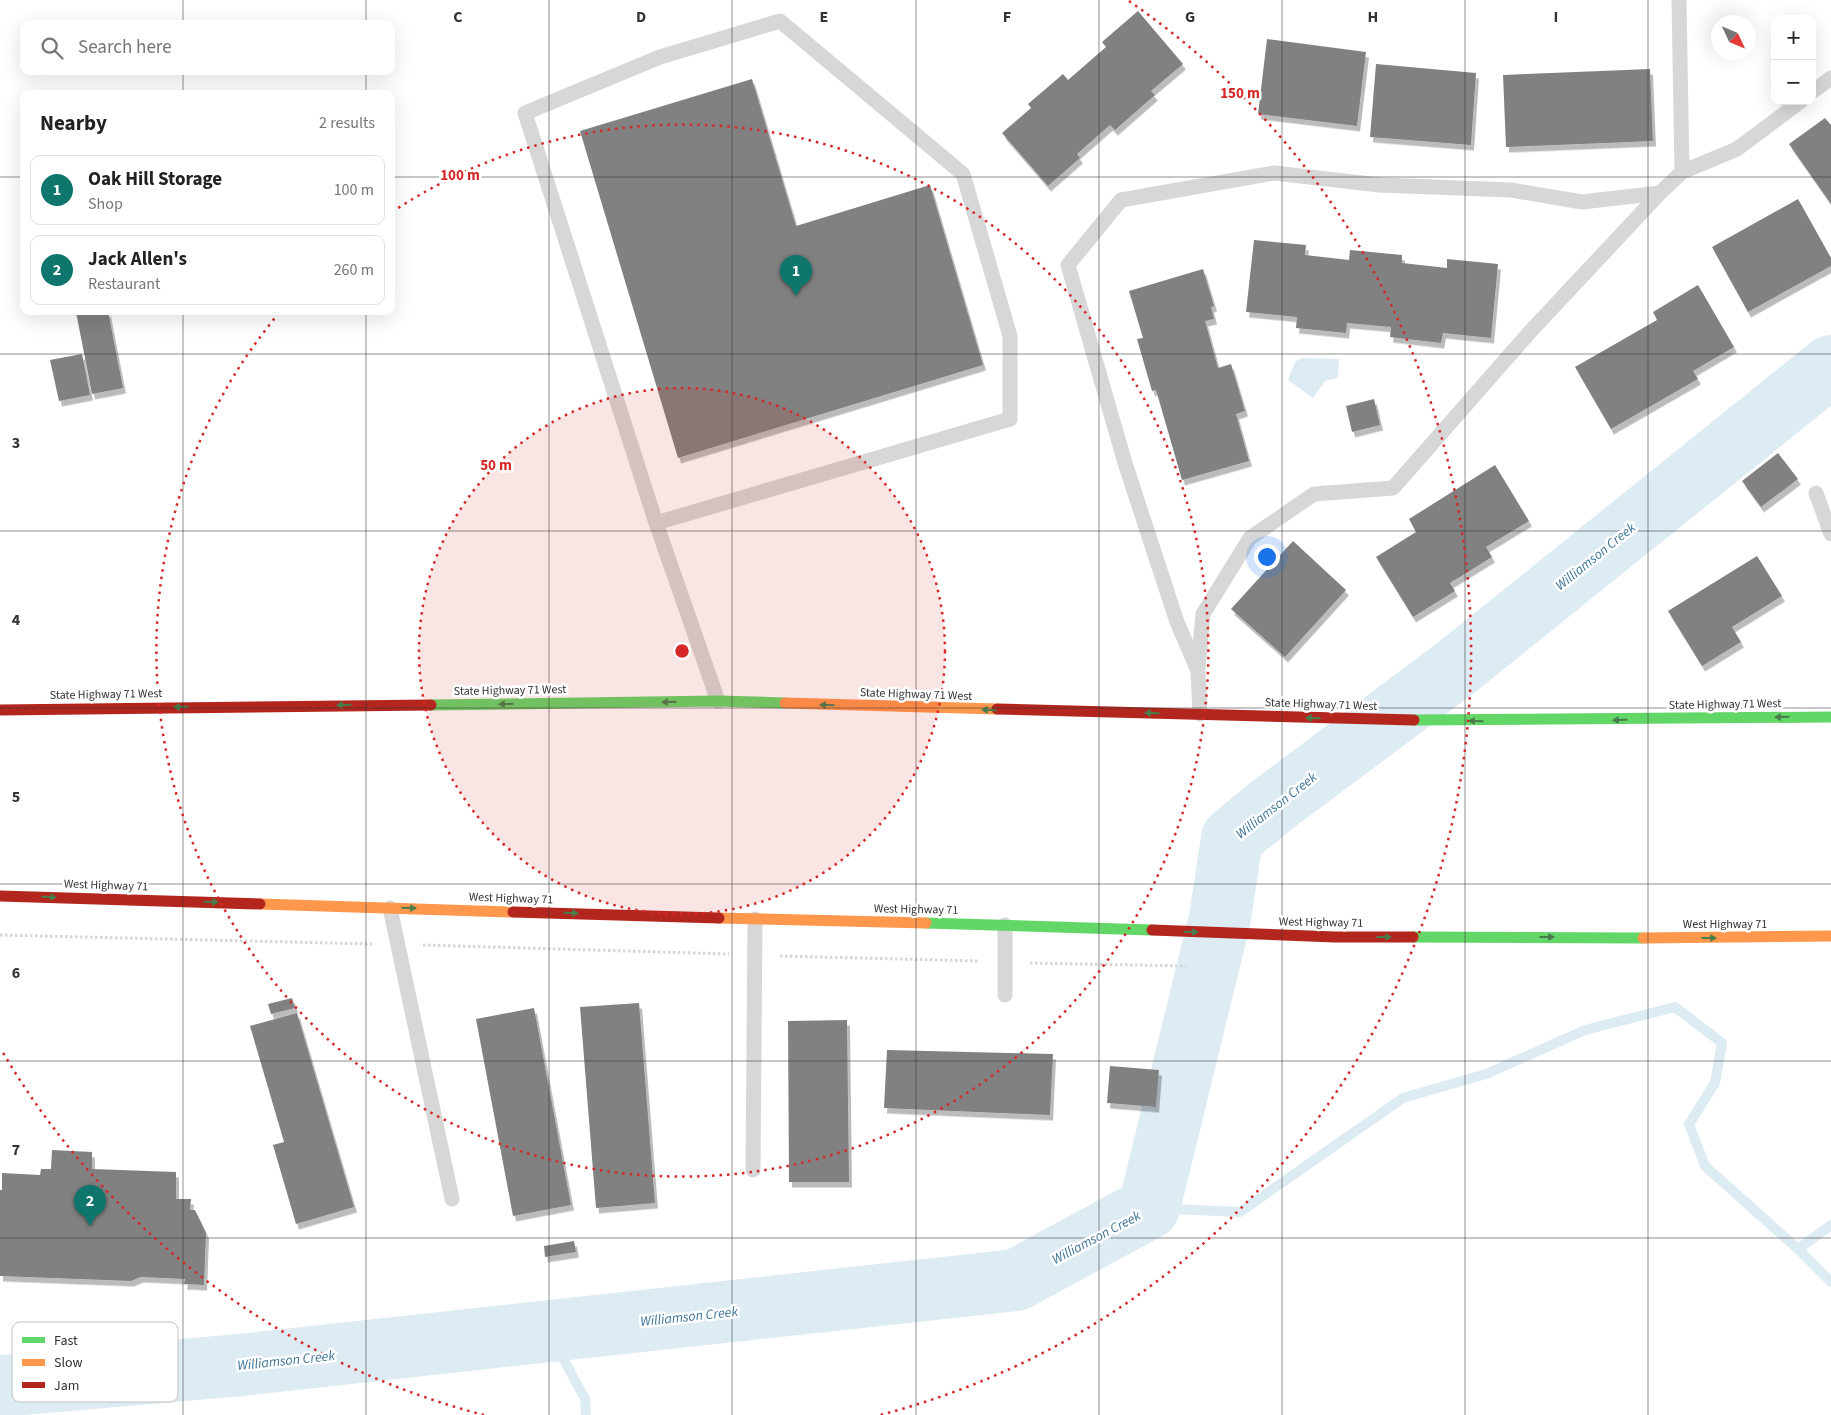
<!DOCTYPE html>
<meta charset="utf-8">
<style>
:root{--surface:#fff;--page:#f2f2f2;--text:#222;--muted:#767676;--line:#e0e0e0;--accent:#0f766e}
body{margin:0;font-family:"Source Sans 3",sans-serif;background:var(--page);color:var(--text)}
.controls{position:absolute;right:15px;top:15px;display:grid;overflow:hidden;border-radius:10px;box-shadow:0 5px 20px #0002}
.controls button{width:45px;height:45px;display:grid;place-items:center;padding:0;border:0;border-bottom:1px solid var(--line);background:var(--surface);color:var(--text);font:25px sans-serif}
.compass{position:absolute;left:1711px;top:15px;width:45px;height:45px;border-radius:50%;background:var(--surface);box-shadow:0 5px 20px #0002;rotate:134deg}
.you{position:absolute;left:1266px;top:556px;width:18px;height:18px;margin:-12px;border:4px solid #fff;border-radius:50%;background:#1a73e8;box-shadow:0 0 0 8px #1a73e833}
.badge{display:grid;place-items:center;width:32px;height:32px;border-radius:50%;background:var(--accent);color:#fff;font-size:16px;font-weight:700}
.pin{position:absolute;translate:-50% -41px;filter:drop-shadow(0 1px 2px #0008)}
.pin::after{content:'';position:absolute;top:26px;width:18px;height:15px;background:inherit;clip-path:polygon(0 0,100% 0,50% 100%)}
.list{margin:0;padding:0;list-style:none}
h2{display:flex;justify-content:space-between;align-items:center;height:65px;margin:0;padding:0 20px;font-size:21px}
h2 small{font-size:16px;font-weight:400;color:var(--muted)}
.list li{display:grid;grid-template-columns:32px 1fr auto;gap:15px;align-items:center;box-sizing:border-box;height:70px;margin:0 10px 10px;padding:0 10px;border:1px solid var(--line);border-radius:10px}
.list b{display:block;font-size:19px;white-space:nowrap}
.list p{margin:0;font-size:16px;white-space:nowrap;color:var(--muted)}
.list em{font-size:16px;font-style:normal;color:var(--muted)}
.icon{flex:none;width:28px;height:28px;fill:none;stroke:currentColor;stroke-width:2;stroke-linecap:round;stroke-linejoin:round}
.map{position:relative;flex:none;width:1831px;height:1415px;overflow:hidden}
.search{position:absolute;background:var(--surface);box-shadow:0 5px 20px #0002;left:20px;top:20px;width:375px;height:55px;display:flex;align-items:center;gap:12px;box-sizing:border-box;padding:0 18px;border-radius:10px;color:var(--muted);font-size:19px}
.panel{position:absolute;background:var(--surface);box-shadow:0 5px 20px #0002;left:20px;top:90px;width:375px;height:225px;border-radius:10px}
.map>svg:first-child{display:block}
.water{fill:#ddebf3}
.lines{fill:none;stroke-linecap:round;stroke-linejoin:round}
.stream{stroke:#ddebf3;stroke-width:10}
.river{stroke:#ddebf3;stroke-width:62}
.building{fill:#818181;filter:url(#shadow)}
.path{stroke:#d6d6d6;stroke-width:3;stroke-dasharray:2.5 2.5;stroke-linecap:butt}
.lane{stroke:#d7d7d7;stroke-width:15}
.fast{stroke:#63d668;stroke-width:11}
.slow{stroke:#ff974d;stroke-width:11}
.jam{stroke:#b3261e;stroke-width:11}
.oneway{fill:#497c4b}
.grid{fill:none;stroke:#333;stroke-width:1;stroke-opacity:0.55}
.ring{fill:none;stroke:#d62828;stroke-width:2.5;stroke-dasharray:2.5 5}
.labels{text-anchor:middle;stroke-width:5;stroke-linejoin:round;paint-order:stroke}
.street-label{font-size:12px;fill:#333;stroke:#fff}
.water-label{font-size:14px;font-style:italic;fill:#3f7597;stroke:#fff}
.key{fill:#fff;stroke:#c2c2c2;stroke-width:1}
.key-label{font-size:14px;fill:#333}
.grid-label{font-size:16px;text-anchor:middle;font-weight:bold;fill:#333;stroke:#fff;stroke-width:5;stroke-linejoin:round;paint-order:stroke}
.centre{fill:#d62828;stroke:#fff;stroke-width:2.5}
.ring-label{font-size:15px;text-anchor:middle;font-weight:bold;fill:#d62828;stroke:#fff;stroke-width:5;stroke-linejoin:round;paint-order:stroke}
</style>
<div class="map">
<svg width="1831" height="1415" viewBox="0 0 1831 1415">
<defs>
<filter id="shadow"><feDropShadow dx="3" dy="5.5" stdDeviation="0" flood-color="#0004"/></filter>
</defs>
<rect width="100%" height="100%" fill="#fff"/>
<!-- water -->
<path class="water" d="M1301 358 1339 359 1338 378 1325 381 1313 398 1288 380 1295 362Z"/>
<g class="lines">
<!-- stream -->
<path class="stream" d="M1149 1208 1240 1212 1403 1098 1486 1074 1585 1030 1675 1007 1722 1043 1715 1083 1689 1124 1705 1166 1798 1249 1831 1225
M1798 1249 1831 1282
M549 1332 585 1399 586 1415"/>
<!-- river -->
<path class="river" d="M0 1386 240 1365 1016 1280 1149 1208 1220 918 1232 838 1271 806 1457 667 1831 366"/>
</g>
<!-- building -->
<path class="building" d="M1138 11 1183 64 1151 91 1155 95 1115 130 1110 125 1077 154 1080 158 1048 186 1002 133 1031 108 1028 104 1063 74 1068 80 1106 47 1102 42Z
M1267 39 1366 52 1357 126 1258 114Z
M1376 64 1476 73 1471 145 1370 137Z
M1650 69 1653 141 1506 147 1503 75Z
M752 79 796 226 930 185 983 365 678 458 580 131Z
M1825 118 1831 125V204L1789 144Z
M1798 199 1831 258V266L1748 312 1712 247Z
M1254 240 1306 245 1305 255 1349 260 1350 250 1402 255V263L1447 268V259L1498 264 1491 338 1443 333 1441 343 1390 337 1391 327 1347 323 1346 333 1296 328 1297 317 1246 312Z
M1203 269 1214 306 1211 307 1214 319 1205 321 1218 368 1231 364 1245 411 1236 414 1249 461 1182 480 1156 390 1152 391 1137 339 1143 338 1129 291Z
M1698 285 1734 347 1693 371 1698 379 1611 429 1575 367 1657 320 1653 312Z
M82 311H108L123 388 92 394 76 312Z
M82 354 90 395 59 401 50 360Z
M1374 399 1380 425 1352 432 1346 406Z
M1778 453 1798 479 1761 507 1742 481Z
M1495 465 1529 521 1486 547 1492 557 1450 583 1455 591 1413 617 1376 557 1416 532 1409 519Z
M1293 541 1346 590 1285 657 1231 609Z
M1757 556 1782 596 1732 627 1741 642 1702 666 1668 611Z
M292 998 295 1008 271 1014 268 1004Z
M639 1003 655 1203 596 1208 580 1007Z
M534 1008 571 1205 513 1216 476 1019Z
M297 1013 354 1207 296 1224 273 1145 284 1142 250 1026Z
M847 1020 849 1182H789L788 1021Z
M887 1050 1053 1054 1050 1115 884 1108Z
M1110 1066 1159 1070 1156 1107 1107 1103Z
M52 1150 92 1152V1169L176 1172V1199H191L190 1210H195L206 1233 204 1285 184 1284 185 1279 141 1277 131 1281 0 1276V1190H2V1173L40 1175 41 1169H51Z
M574 1241 576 1252 545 1257 544 1246Z"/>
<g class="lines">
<!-- path -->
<path class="path" d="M0 935 372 944
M423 945 729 954
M780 956 979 961
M1030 963 1186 966"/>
<!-- lane -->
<path class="lane" d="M1812 92 1831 78
M1682 172 1737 149 1801 101
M1816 493 1831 534
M656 523 1010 419V336L963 174 780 21 660 57 525 113 656 523 718 701
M1198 667 1203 614 1250 538 1314 494 1393 488 1529 333 1660 193
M1200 714 1198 671 1177 622 1125 463 1068 265 1121 200 1274 173 1380 185 1511 190 1582 202 1660 193 1682 172 1679 0
M390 908 452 1199
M1005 925V995
M753 1170 755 919"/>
<!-- fast -->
<path class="fast" d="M431 705 718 701 785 703
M1414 720 1831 717
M926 923 1152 930
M1413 937 1643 938"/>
<!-- slow -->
<path class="slow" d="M785 703 997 709
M260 904 513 912
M719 918 926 923
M1643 938 1831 936"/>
<!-- jam -->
<path class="jam" d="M997 709 1414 720
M0 710 431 705
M0 896 260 904
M513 912 719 918
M1152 930 1335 937H1413"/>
</g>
<!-- one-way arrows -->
<defs><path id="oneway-solid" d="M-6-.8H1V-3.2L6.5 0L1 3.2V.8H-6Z" transform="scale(1.25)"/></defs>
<g class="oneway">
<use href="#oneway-solid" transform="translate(669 702) rotate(179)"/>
<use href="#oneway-solid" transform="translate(506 704) rotate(179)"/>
<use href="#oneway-solid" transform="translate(344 705) rotate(179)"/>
<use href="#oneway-solid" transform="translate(827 705) rotate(-178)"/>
<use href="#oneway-solid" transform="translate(181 707) rotate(179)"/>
<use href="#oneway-solid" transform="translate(989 710) rotate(-179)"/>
<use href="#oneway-solid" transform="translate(1152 713) rotate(-179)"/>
<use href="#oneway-solid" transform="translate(1782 717) rotate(179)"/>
<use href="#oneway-solid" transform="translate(1313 718) rotate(-178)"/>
<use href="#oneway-solid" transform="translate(1620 720) rotate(179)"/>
<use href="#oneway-solid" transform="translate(1476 721) rotate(-179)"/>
<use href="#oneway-solid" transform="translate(49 897) rotate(2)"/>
<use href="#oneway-solid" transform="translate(211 902) rotate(2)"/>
<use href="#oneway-solid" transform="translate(409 908) rotate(2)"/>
<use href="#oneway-solid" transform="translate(571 913) rotate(2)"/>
<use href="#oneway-solid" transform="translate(1191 932) rotate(2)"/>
<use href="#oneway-solid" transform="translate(1384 937)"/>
<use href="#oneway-solid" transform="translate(1547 937)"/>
<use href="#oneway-solid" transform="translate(1709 938)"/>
</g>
<!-- grid -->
<path class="grid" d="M183 0V24M366 0V24M549 0V1415M732 0V1415M916 0V1415M1099 0V1415M1282 0V1415M1465 0V1415M1648 0V1415M183 71V94M366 71V94M0 177H24M391 177H1831M183 311V1415M366 311V1415M0 354H1831M0 531H1831M0 708H1831M0 884H1831M0 1061H1831M0 1238H1831"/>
<!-- distance rings -->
<circle cx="682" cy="651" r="263" fill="#d62828" fill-opacity=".12"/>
<g class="ring">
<circle cx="682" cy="651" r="263"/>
<path d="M392 212A526 526 0 1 1 279 313"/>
<path d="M484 1415A789 789 0 0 1 2 1051M1129 1A789 789 0 0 1 880 1415"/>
</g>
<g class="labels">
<!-- street labels -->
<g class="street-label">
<text transform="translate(510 690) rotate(-1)" y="4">State Highway 71 West</text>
<text transform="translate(106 694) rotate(-1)" y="4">State Highway 71 West</text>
<text transform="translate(916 694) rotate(2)" y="4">State Highway 71 West</text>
<text transform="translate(1321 704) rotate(2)" y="4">State Highway 71 West</text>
<text transform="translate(1725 704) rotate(-1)" y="4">State Highway 71 West</text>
<text transform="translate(106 885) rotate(2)" y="4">West Highway 71</text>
<text transform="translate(511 898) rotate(2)" y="4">West Highway 71</text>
<text transform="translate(916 909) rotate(1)" y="4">West Highway 71</text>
<text transform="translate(1321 922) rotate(1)" y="4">West Highway 71</text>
<text x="1725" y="928">West Highway 71</text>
</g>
<!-- water labels -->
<g class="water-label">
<text transform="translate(1595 556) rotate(-39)" y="5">Williamson Creek</text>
<text transform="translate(1276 805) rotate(-38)" y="5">Williamson Creek</text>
<text transform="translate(1096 1237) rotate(-28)" y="5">Williamson Creek</text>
<text transform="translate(689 1316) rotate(-6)" y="5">Williamson Creek</text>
<text transform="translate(286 1360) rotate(-6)" y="5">Williamson Creek</text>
</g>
</g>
<!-- legend -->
<rect x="12" y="1322" width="166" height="80" rx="8" class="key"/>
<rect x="22" y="1337" width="23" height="6" fill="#63d668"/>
<rect x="22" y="1359" width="23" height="7" fill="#ff974d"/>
<rect x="22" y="1382" width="23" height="6" fill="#b3261e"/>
<g class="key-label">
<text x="54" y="1345">Fast</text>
<text x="54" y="1367">Slow</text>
<text x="54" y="1390">Jam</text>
</g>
<g class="grid-label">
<text x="458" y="22">C</text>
<text x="641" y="22">D</text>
<text x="824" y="22">E</text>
<text x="1007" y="22">F</text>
<text x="1190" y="22">G</text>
<text x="1373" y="22">H</text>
<text x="1556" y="22">I</text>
<text x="16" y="448">3</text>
<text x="16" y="625">4</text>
<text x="16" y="802">5</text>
<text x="16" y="978">6</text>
<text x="16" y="1155">7</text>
</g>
<circle cx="682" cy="651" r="8" class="centre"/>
<g class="ring-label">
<text x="1240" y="98">150 m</text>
<text x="460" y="180">100 m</text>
<text x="496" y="470">50 m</text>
</g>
</svg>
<div class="controls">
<button>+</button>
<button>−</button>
</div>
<svg class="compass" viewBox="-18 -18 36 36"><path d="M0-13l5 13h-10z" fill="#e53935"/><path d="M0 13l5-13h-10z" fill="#767676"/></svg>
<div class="you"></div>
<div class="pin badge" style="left:796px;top:296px">1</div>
<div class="pin badge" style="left:90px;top:1226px">2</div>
<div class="search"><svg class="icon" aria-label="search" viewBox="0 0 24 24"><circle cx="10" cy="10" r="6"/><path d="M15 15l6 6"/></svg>Search here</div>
<section class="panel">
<h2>Nearby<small>2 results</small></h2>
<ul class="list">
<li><span class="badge">1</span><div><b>Oak Hill Storage</b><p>Shop</p></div><em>100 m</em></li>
<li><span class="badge">2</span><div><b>Jack Allen's</b><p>Restaurant</p></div><em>260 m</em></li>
</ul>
</section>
</div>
